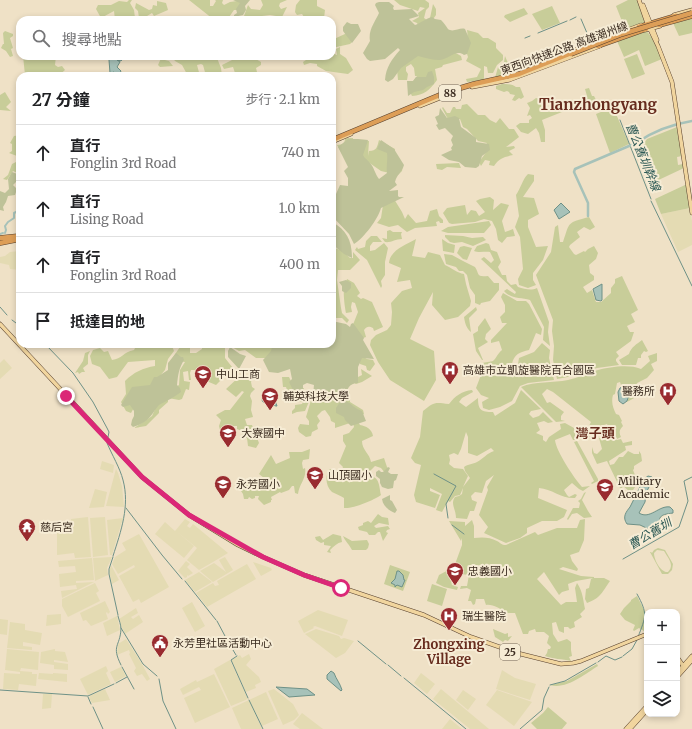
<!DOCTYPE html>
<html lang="zh-TW">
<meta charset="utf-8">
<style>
:root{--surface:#fff;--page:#f6f6f6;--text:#202124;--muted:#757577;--line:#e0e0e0}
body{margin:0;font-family:Merriweather,"Noto Sans TC",serif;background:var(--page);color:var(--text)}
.controls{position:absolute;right:12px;bottom:12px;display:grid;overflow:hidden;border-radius:8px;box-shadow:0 2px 6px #0003}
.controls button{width:36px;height:36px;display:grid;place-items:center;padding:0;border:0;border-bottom:1px solid var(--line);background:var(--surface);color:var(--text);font:20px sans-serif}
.stop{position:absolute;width:12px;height:12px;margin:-9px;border:3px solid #db2777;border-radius:50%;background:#fff}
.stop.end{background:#db2777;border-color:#fff;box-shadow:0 1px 4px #0008}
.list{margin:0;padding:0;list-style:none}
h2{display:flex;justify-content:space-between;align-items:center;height:52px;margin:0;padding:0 16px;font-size:17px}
h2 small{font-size:13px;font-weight:400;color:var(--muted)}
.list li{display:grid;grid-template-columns:26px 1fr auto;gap:12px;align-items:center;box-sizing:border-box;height:56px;padding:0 16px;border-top:1px solid var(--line)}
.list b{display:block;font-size:15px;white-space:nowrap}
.list p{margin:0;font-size:13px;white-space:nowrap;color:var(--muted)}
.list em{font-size:13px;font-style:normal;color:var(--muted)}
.icon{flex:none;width:22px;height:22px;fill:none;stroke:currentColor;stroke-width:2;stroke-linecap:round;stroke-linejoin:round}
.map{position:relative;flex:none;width:692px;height:729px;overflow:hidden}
.search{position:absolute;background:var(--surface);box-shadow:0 2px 6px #0003;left:16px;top:16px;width:320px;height:44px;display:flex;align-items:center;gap:10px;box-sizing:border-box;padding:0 14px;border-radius:12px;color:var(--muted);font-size:15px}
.panel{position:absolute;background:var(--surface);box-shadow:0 2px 6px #0003;left:16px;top:72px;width:320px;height:276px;border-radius:12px}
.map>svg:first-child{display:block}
.farmland{fill:#e4dbb3}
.green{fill:#c8cd99;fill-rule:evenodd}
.cemetery{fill:#bec298}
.water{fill:#a7c2b9;stroke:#6e9187}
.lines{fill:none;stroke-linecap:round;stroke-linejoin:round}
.stream{stroke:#6e9187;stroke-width:1}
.canal{stroke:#a7c2b9;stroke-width:2}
.river{stroke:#a7c2b9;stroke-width:2.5}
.major-casing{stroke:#58412f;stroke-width:4.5}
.highway-casing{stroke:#58412f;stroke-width:5.5}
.major{stroke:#f1d59e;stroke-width:3.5}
.highway{stroke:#dd9e57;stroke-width:4.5}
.highway-bridge-casing{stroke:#58412f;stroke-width:5.5;stroke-linecap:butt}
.highway-bridge{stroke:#dd9e57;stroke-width:4.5}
.route{stroke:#db2777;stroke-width:5}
.labels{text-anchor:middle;stroke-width:4;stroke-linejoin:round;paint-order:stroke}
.shield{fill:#f6ecd5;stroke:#726556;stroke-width:1}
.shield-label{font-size:10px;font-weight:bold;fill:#3a2b1f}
.street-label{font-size:11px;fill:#3a2b1f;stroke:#f6ecd5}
.poi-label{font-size:11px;fill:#3a2b1f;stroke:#f6ecd5;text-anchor:start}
.water-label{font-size:12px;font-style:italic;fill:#2e5a56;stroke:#f6ecd5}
.quarter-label{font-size:13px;font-weight:bold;fill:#672c1e;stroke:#f6ecd5}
.district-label{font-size:15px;font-weight:bold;fill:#672c1e;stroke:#f6ecd5}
</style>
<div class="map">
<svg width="692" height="729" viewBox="0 0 692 729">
<rect width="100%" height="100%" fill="#efe1c6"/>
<!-- farmland -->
<path class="farmland" d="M690 208 692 221V245L678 252 661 214Z
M20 251V270L10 269 9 265 0 263V257L5 256 10 252Z
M4 359 12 368 0 379V363Z
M102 461 114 465 113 473 100 469Z
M116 469 118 473 122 486 124 507 106 506Z
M95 489 107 492 104 507 89 508Z
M88 517 91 557 75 558 74 553 57 555V525L71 524V519Z
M105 517 108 555 93 557 90 518Z
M123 518 112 555H110L107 520Z
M185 519 190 522 187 526 190 528 193 524 228 553 213 562 211 560 213 562 199 570 187 560 197 548 176 531 194 546 184 558 155 534 165 522 175 531Z
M139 534 169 587 141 603 139 599 133 602 119 576 135 567 134 565 118 574 112 564 115 557 126 550 122 543Z
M112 557 107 568 108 575 95 581 93 558Z
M225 557 233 570 213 582 200 571 214 563 226 572 219 560Z
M92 558 94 580 76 581V583L94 582 62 598 61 591 77 589 76 585 60 587 59 574 76 572 75 566 59 567 58 561Z
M186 561 190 564 187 567 193 573 188 576 187 575V577L185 578 178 571Z
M253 562 271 568 272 570 261 576Z
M247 564 256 579 207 607 196 593 213 583 215 586 219 585 217 581Z
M111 565 119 580 112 584 109 571Z
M199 572 212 582 195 592 185 580Z
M95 583 99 591 96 593 100 601 68 617 62 606V599Z
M105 601 110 612 108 614 107 612 106 613 108 619 91 626 86 620 83 621 80 613Z
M192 602 205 626 195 632 182 608Z
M136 608 138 613 131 617 133 619 139 615 143 622 125 634 121 626 119 619Z
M318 610 348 620 342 636 315 626 313 627 314 628 304 633 298 621Z
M61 614V624L46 626 47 615Z
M117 616 120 630 107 636 103 623Z
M0 619 8 620 7 635 0 634Z
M10 622 25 624V630L42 633 40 645 23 642V646L32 647V650L7 648Z
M316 629 339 636 341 639 344 638 354 641 345 653 336 658 305 634Z
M126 639 142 664 150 679 147 681 142 674 137 676 134 671 136 668 129 654 130 653 129 650 117 655 118 644Z
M7 649 39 652 38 670 21 668 20 671 32 672V674H37L36 686 19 684 18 690 3 689 4 673 20 674V672L5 670Z
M55 649V651L65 652 68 662 54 660V662L68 664V670L54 669V665L40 663 41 652Z
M249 654 251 659 246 665 259 677 261 682 255 685 256 688 246 692 231 660 240 655 242 658Z
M230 660 248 699 231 706 214 669Z
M106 666 108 671 106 673 111 684 88 695 80 679Z
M121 667 126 676 115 682 110 672Z
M502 670 515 678 536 684 530 700 496 689Z
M39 673 53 674V676V673L67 674V682L38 679Z
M421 673 435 684 427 694 414 683Z
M214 674 230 707 195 723 184 698 201 690 199 687 183 695 180 689 196 680 197 682Z
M105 689 110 700 92 703 89 698 91 695Z
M274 689 293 704 299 715 294 720 283 725 268 691Z
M441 689 489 729H470L433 699Z
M463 690 476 699 468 710 456 700Z
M497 690 532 702 514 726 486 705Z
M266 692 278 719 262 726 249 700Z
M43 694H52L51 708 42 709Z
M249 700 262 729H241L232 708Z
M302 713 323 729H300L293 724Z
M450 719 462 729H442Z"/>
<!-- green -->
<path class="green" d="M129 0H132L130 3 134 10 135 18 133 20H115L114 11 101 18 96 9 98 5H111L119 1 127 2Z
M189 0H210V6H213L216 1 215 0H223L222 3 224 5 230 2 244 0 241 10H234L227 20H215V17L213 19Z
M261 0H287L280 3 279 6 281 9 287 7 282 17 270 15 262 16V18L265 20H233L236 18H242L244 16 248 5 251 9 260 10 263 5Z
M300 0H317V6L325 10 324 18 319 20H305L308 17H304L302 14 297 15 295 12 296 5Z
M394 0H425L429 3V7L426 10 424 18 427 20 430 18 433 4 436 9V15L431 22 418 25 417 23 412 21 419 17 418 13 425 8 420 7 418 11 400 5Z
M628 0H638L644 20V23L625 29 616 6Z
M157 1 166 3 168 10 154 16 152 13 147 16 139 18 138 11 135 8 136 3 149 10 152 9 153 5 157 6Z
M552 6 560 23 542 30 532 14Z
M524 8 528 14 510 22 504 17 505 15Z
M692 17V33L679 36 673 23Z
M622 23 625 29 610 35 607 29Z
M467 30 478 33 483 38H488L496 43V48L503 55V60L497 65 493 73H488L487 67 484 66V80L467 82 466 79 477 77 481 69 466 61 468 57C464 46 469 40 467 30Z
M5 31 13 34V36L10 38 13 48 11 49 13 56 10 57 6 51 1 48 3 44H4L3 33Z
M646 31C652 35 659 52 662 59L645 66 639 50 624 57 617 41Z
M347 33 353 41 350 44 332 48V40Z
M340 47V54L346 58 353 70 348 74 326 71 317 66V64L310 63 304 65 303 62 309 58 324 59 326 56H332V53L337 55 336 49Z
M454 52 461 56 462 60 443 65 442 67 435 69 437 80C430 90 424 95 412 96L410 92 411 84 417 76H415L414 68 411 64 406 67V71L408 74 407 80H398L397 69 418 54Z
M637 54 645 74 632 79 624 59Z
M23 56H56L55 65 58 67 62 66 65 70 58 76H26L25 75Z
M162 56H212L214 58H217L221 68 222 76H206L203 65 201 64 197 65 200 76H188L182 65 175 61 172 57 166 56 165 60 169 61 173 66 160 67 158 65Z
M233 56H254V58L261 62V65L256 68 257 72 259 76H244L245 73 237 76H227L235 73 233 67 224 69 222 65 232 60Z
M505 56 510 68 515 71 513 72V74L495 78 498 67 504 62Z
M502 84C507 84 513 84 516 87H520L524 97 521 99 519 98 515 101 512 100 515 95 510 94 509 92 507 91 504 92 496 89V86Z
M589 88 592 96H594L596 100 588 107 567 110 542 120 545 130V142H541L539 133 536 128 528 134 521 132 516 126 520 123H529V120L532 118 530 115 527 116 530 108 527 103 532 101 536 98 543 100 544 103V106L545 110 571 103 587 96 585 89Z
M5 92 11 102 6 107 11 111 0 110V95Z
M467 104 478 115H485L490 120 496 123 500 118 509 129H514L519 137 506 147 514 146 515 148 509 151 513 155C504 157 499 158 494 166L489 165 490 161 485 160 481 166 479 162 487 151 483 150 487 143 478 141 467 129 463 127 460 119H454L450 123 442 108 443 107 447 113H450L453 107H455L456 109H461L462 105Z
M613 107 629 144 610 153 596 114Z
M677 127 682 156 677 157 678 165 683 164 684 168 650 184 638 154 641 151 640 149 647 139Z
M20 135V174L13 171 7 180 3 179 8 175 12 164 18 161 17 156 9 153 12 151V144L10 143 14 136Z
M347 138H353V142L369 141 368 156 369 151C377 151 377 147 379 140L395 149V154L403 165 402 171 398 175 381 171 361 157 348 164 337 145 344 144 345 139Z
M459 163 461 168 447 167 442 170 437 169 436 164Z
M528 174 534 175V181L523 197 534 198 539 214 528 220V227L536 247 548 246 543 260 533 273V280L536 285 528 288 519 285 518 279 523 269 520 237 515 227 519 216 516 195C521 188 522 180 528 174Z
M685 185H687L690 208 661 214 655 199Z
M490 197 494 200 493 210 501 203 509 205 502 221 505 232 513 229 515 236 507 237 502 243 498 240 496 229 492 221 484 219 475 222 452 224 449 223 443 213 447 208 465 205 467 215 471 210 476 211 479 216 485 212 476 201 480 199Z
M394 199 402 212 405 219 408 214 416 223 427 221 430 211 437 209 439 216 443 220V223H440L439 221 436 222 437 226 415 228 407 232 398 225 389 227 377 223 381 218 383 205Z
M589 217 595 227 590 230 584 227 577 232 580 237 570 245 569 247 574 254 576 255 584 251 585 252 588 249 594 246 598 253 596 259 589 265 590 273 594 276V280L583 287 587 293 592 290 596 302H601L611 293V288L615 283V279L622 276 638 310 631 314 635 322 627 326 630 332H634L631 341 616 352 619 356 616 359V361L619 365 597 368 573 376 557 379 553 360 554 346 552 331 553 320 536 275 551 252 555 227 558 225 560 242H563C570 221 567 223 589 217Z
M489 221 491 225 484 233H448L441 231 448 227Z
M390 230 393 232H402L401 234 402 239C395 239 391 243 385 242L382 238 387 239V231Z
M445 235 463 236 472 238 483 237 486 240 473 246 462 242 454 243 450 242 445 237Z
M371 236H377L382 242H373L370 246V251L375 250 384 243 388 248 385 262V275L381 281 382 286 381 288 367 260 355 250 357 247 358 249 365 247 366 241Z
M416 239 412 256 425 258 428 252 440 255 445 265C452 268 457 273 464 274L466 284 471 301 470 306 458 317 445 320 432 305 433 292 419 318 410 339 434 351 436 380 424 401 390 380 378 362 370 345 371 340 376 335 387 330 391 325 392 312 391 303 402 291 412 288 410 280 397 282 401 268 389 263C390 250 406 245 416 239Z
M442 239 448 243 455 245 454 253 443 251Z
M486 243 489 244 491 250 497 252 501 262 498 267 502 275H506L507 281 511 285 516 284 518 287C525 289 531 291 537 288L549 322 548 332 550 346 543 340 544 327 530 300C521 297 511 299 504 291L507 289 515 294 516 292 481 259 484 257 491 263 494 260 490 252C485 251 479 253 474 251L477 246Z
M464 246 472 248 467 260 463 259 457 253 460 247Z
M332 247 343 251 350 258H353V252L360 260 350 270H338L337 280 341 308 342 313 349 320 347 323 342 318H332Z
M444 254 452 255 463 261 475 267C480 275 476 277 488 276L494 283H499V290L490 301 481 303 480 305 475 303V295L470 288 467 275 463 271H459L456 267 446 264Z
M347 279 354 283 360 293 357 296 361 299 363 298 372 302 383 327 374 331 373 328C369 326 367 326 364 330L366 337 363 338 352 327 358 312 355 303 352 302 351 307 352 312 346 313C345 309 343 293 344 289 345 286 346 283 347 279Z
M503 293 517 301H526L529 304 542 329 541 335 536 333 529 350C520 352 514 354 512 364H518L519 358 534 352 542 343 550 350 549 358 554 380 528 383 520 386 512 401 500 407 489 410 483 408 482 402 489 398 481 395 476 388 481 375 482 363C485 362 491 362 493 361 496 359 497 354 502 350L499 341 491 343V340L507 323H502L500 317 505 312V305L501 297Z
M476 307 477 310 469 318 471 332C466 328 465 323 464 317Z
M485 318 491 329 486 334 485 339 488 342 478 348 483 360H482L476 351 473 334 478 331V327Z
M642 340 648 351 646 352 644 351 641 355V358H638L636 365H622L619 360 629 354C631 347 637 344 642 340Z
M137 344H176L172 346 174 351 168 359 165 370 136 404 131 413 126 411 121 402 126 394 125 381C134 372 143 368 155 366V360L128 362 117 377 109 379 100 367 92 364 90 356 93 350 100 348 104 352 108 351 112 360C122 359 123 352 134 350Z
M186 344H195L190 346V353H196L202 349V344H225V358L236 372 234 379 225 376 216 385 204 380V376L210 374 209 370H191L190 373 191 380H189L188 371 183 372 184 381 190 382 189 390 186 389 182 399 179 400 168 398V402L159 410V413L146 426 134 428 152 416 156 407 168 392 179 385 180 370 185 362 171 360 180 347Z
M232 344 240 345 277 344 272 358H256L245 350 239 351 230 346Z
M328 346 335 349 336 352 341 356 348 355 354 351 367 359 373 360 375 364 370 371 367 370 366 366 360 364 359 362 354 359 350 362 356 364 350 368 354 379 362 375 361 369 372 376 362 382 356 384C342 375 339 377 338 359L327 348Z
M90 351 88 355V364L83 368 85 372H82L79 374 78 372 75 373 83 361 85 353Z
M657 353V361L651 364 654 370 647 378 637 383 636 386 637 390 634 391 636 397 627 402 632 388 621 385 620 382 617 383 615 394 613 395C611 402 613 408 616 414L619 415 622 421 621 422 623 426C619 430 619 433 621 437L617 439 612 434 613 431 609 429 607 424 601 426V434L603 435 601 436 599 433 598 434 595 440 591 439 588 435 590 431 589 426 591 422 553 392 547 389 542 394 547 403 550 402 564 412 561 416V420L565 421 556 422 521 387C535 381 553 383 568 380 578 378 587 373 598 370 610 367 629 364 641 369L650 361 648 356Z
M240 376 252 379 251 382 252 387 255 389 251 393 250 396 252 401 251 410 253 417 245 419 247 425H252L259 443 256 448 248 446 247 438H243L242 431 237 429V426H224L220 430 219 426 221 420 216 415 225 410H230L244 392 242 391 236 397 226 389Z
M282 377H289L295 389 304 388 303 393 307 397H311L305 411 297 412 292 414V411L295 408V405L302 404 303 402 294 400 291 402 286 387H283Z
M350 390V402L363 410 364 414 357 417 350 423 335 428V423L331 421 330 417 325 410 322 411 317 416 320 421 317 425 318 429 312 432 311 436 306 437 299 432 298 428 300 424 309 425V421L306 417 312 397 331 394V398L343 404Z
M472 390 473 392 462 398 459 402 466 407 478 398C478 410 481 412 493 412L495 416 515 403 521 390 541 409 531 411 529 414 533 418 539 416 543 412 553 422 548 423 544 421 537 423 540 430 536 433 543 436V440L546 442 549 437 561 429 560 424 565 423 574 428 576 440H573L570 434 555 440C556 451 574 478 582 487L590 486 583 491 579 489 572 483 564 490 567 495 569 497 575 494 577 495 575 498C562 499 552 489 539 488L538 498 567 510 564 517 557 521H542L527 528V533L520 538 506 543 484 533 488 527 479 515 488 490 487 487 494 475 486 481 482 493 475 492 471 496 472 500 477 502 474 511H470L467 519 456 518C456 509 450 504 455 497L459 496 462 494 463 488 460 495 455 496 450 502 448 501 442 512 436 510 442 494 430 488V491L440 495 435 508 416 502 414 495 421 465 415 463 411 458 420 437 423 411C434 402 434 402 449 404 455 396 462 391 472 390ZM466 432 468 437V453L477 456 491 448 494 451C487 453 483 459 477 462 473 464 468 464 464 467L465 471 470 478 463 487 468 476 463 469 454 468 449 464 450 460 449 455 454 453 458 455 461 449Z
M356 418 360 425C366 426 372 429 373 436L362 441C362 450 370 454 371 462L384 458 388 470 385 473 381 468 375 466 369 472 370 476C380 477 379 487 381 495 374 500 353 509 344 508V498C341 496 336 494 332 492 325 486 325 474 330 469L339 473 341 472 343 467 339 463 346 446 343 441V435L349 433 354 427 353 422Z
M610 436 617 440 621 439 623 443 632 441V445L625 446 626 450 609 461 610 465 614 464 619 457H623L628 451 634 454H639V451L641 454 642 461 634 466V469L633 470 635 475 638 474 641 478 633 490 629 491 623 486 621 490 607 461 597 464 592 453V447L594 453 597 454 602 449 599 438Z
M577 441 598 479V481L592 484 591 483 594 481 574 442Z
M310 449 309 459 303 460 302 463 303 469 305 468C307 478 299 484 298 494L295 493 294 486H292L289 490 281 493 280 492 271 497 272 500H271V502L264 505 258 499 259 496H255V498L252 499 249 497 248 499H244L243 494 241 491 246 485 258 486 264 484V478L259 474 271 455 276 464 290 458 289 452H302Z
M586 492 582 500 588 511 592 517 584 518 577 513 572 514 568 520 567 519 573 508H579L580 503 578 501 581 499 584 493Z
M378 514 382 517 388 518 389 525 379 523 374 526 376 528 388 526 390 529 387 530 386 532 388 533 383 541 380 532H378L375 535H369L367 532 359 530 358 527 363 525V523L368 521 371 523Z
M585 519 584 540 579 552 570 555 572 561 578 569 577 571 563 567 559 569 581 576 594 577V578H604L610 581C602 592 601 598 587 603L585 599 586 589 589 588 591 579 593 578 576 581 568 584 569 590 562 592 559 595 544 572 537 579 561 605 566 602H577L575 588 577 583C583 592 583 600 585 609L580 614 582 617 574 622 575 627 570 629 568 627H564V633L559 631 556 622 552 623 553 634 558 642 567 639 571 642V650L572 656 569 657 571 661C562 659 553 659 545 656L547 653 548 649H550L551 647 547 643 549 636 544 632H536L535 629 529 631 528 634H523L515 613H504C501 608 492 604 486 605L484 599H476L475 604 473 605 471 601H468L471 590 467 588 460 589 461 586H467L469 575 460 574 458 577 450 578 452 585 458 587 457 590 444 587 436 583 439 575 454 567 462 545V538L461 541 449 521 465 522V526L472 520 474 526V538C482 537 490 537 497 541 501 543 501 545 506 545L535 532 538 535 557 528H577L580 520Z
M333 534 341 536 342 542C337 543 334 546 330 550L331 553 327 552 331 546 324 545V542L321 543 316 540 315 537 320 536 323 540Z
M343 536 352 541 367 540 369 544 368 548 366 550H352C349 544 345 541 343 536Z
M658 548 665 550 673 564 672 570 668 574H662L650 552H651L652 553 654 550ZM657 550 664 551C668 558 675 565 668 572 661 573 654 560 654 553Z
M390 565 410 572 403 591 384 584Z
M432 584 447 589 442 606 427 601Z
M637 596 646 614H647V633L639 628 634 631 633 630 635 625 625 620 620 614 624 608 631 601V600Z
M493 629 505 634 508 633V637L512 636 508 641 505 640 503 642 495 637Z
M597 664 598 666C585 674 566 690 550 685L567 681Z
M548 707 567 723 562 729H537L531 723 543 713Z"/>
<!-- cemetery -->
<path class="cemetery" d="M233 0H250L245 6 246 10 243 15 234 17V15L237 13 236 9 240 3Z
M379 2H389L394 6 393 8 394 10 412 9 419 16 409 19 415 25C421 23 425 19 432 17L435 19 441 20C444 23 446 26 448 29 453 33 460 27 465 29L471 43 467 54 464 55C456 49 449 59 440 60 432 60 426 58 418 56L401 68 393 79 388 82 385 80C386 67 392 59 400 50L398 48 385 59 370 61 367 59 363 53 370 41C368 30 375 22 379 13L375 5 376 3Z
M347 22 351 24H358L361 31 352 43 343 31V27Z
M432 71 434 77V84L427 87 423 90 414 92 408 96 407 81H413L416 77H426L428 72Z
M440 108 447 118 455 116 459 118 461 127 476 138V142L489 144 490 150 482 156 479 166 476 168 465 167 459 162 449 160 441 155 452 150 451 148 453 145 451 140 453 136 445 128 439 130 436 125 438 124 435 117 439 115Z
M348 139H358L368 140 363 155C365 159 367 159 370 163 374 167 375 174 379 179L387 173C386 166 388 160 387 153L377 149 381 140 394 149 404 165C402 172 397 174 395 182L397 185 389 191 398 190V196L399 197H404L381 208C378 219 364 238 354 244L349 234 332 216V203L340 185 348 186V178L344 171 348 167 338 147Z
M12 172 20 175V181L16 182 13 185 17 189 15 195 8 196 6 202 3 207 4 211 0 210V191L5 193 9 189 8 179Z
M332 222C347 230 352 241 352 258L344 254 332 244Z
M346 280 351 283V288L346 293 342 291V286L339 282Z
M332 321 346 324 350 327 351 324 353 323 364 338 363 340 374 359 362 358 358 367V383C348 383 345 392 346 401 352 404 355 409 362 411L366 421 351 426 345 420 344 417 336 413V408L340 402 328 393 313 395 314 385 307 383 303 385V390L294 392 289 382 292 379 290 369 278 373 269 372 263 360 271 351 272 347 267 344H332Z
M230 347 240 354 246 356 239 369 228 357V351Z
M176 353 181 357H183L184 360C179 368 178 375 177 385L180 388 181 392C175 397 166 401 159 405 157 407 155 410 153 413 148 420 143 424 133 427L131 425 132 420 134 416V411L130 405 123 407 121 405 132 387 150 385 154 377H157L168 370V363Z
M388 467 390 468 388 472 391 474H398L396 480 394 481 393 488 388 489 382 487 380 483V479L376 476V472L379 470 381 472H383Z
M390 495V500L392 501 397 510 395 513C388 510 383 506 382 499Z"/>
<!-- water -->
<path class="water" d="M113 56H124V57L121 61 117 60 120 62 117 67 121 71 119 75 113 72 119 76H112V73H110L109 60Z
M561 203 570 212 559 219 554 210Z
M602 284V300L601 301 596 300 593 289Z
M624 386 631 389 627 401 623 404 619 401 618 392 620 388Z
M265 390C274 391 274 399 277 406H276L263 402 262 400 264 396V391Z
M648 476 652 477 653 479 646 493 645 502 639 513C650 520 659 505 670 507L673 510V513C658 515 660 516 658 530L655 532 640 525 627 524C622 517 626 512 630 507L644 479Z
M397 571H399L403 575 404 580H405L402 587 397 585 395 587V585L391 583 395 579Z
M331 671 334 673C336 679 340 683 342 690L341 691 327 679V675Z
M276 687 307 689 315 695 289 697Z"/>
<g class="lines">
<!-- stream -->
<path class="stream" d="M581 19 587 33
M570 20 576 17
M538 33 567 21
M588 36 590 42
M525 38 530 36
M620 120 651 199
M651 201 692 286
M0 307 7 315
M12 320 20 326
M45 344 73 373 93 402 107 428 109 432 108 437
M107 443C112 455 120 468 123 480 130 506 121 531 113 556
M434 474 456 486 446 504 448 518
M126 508 162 555 182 579
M452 525 464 534
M113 557 109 569V574L118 615
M623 559 679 527 688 501 684 481 692 477
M185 581 216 620
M637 594C648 614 646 616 638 637
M118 616C119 620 121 625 121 629 120 647 111 645 121 665
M217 621 225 636
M121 628 143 664 157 676
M227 640 236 655
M358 641 386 664
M237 656 231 660 248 698
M623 656 632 649 637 640
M598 662 606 656 615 660 622 657
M388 665 401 676
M122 667 134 689
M404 678 466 729
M159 679 163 701 176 729
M116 683 127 677
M550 685 565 681 596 663
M0 690 88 696 114 684
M88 697 91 704
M249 700 263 729
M93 707 103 729
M520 729 542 710 544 698 549 687"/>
<!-- canal -->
<path class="canal" d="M5 233 6 230 5 226 8 222 14 218V213L20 210
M0 234 3 233"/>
<!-- river -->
<path class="river" d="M588 216V203L574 172 575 169 636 143C652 132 673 124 692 121"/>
<defs>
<path id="major" d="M639 0 647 23 658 46 672 82 692 213
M643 5 657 40
M674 15 692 10
M645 30 660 26
M572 51 641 25
M472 87 509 80 600 46
M420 106 455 92
M332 142 351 134
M0 324 142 477 189 515 238 545 263 557 304 575 424 615 471 637 517 653 561 664 573 663 581 661 647 634
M677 657 684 667
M677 673 692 656
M677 677 692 660
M626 729 647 706
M630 729 647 710"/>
<path id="highway" d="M659 25 692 16
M639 27 676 16
M598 46 646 29
M332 140 447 92 474 84 519 74 574 52
M0 238 20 236
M0 243 20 239"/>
</defs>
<!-- major casing -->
<use href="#major" class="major-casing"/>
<!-- highway casing -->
<use href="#highway" class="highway-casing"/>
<!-- major -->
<use href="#major" class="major"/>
<!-- highway -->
<use href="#highway" class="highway"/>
<defs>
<path id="highway-bridge" d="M571 54 622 34 692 13"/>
</defs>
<!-- highway-bridge casing -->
<use href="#highway-bridge" class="highway-bridge-casing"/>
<!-- highway-bridge -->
<use href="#highway-bridge" class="highway-bridge"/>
</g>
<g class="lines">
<!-- route -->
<path class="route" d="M66 396 142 477 189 515 263 557 304 575 341 588"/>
</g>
<!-- icons -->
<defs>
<symbol id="hospital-pin" viewBox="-11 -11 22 30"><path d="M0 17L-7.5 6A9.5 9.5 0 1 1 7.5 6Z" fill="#992b2f" stroke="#f6ecd5"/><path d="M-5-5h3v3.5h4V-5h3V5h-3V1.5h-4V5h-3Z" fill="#fff"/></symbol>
<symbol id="school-pin" viewBox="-11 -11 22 30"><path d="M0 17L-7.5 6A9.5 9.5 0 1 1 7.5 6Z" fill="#992b2f" stroke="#f6ecd5"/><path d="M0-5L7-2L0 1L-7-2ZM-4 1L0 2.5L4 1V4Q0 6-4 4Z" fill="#fff"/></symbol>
<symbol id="university-pin" viewBox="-11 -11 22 30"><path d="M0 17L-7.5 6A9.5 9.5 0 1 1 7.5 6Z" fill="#992b2f" stroke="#f6ecd5"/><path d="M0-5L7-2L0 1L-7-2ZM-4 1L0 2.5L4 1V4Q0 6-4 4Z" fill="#fff"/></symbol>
<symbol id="temple-pin" viewBox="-11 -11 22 30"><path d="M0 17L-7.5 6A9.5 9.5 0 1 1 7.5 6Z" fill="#992b2f" stroke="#f6ecd5"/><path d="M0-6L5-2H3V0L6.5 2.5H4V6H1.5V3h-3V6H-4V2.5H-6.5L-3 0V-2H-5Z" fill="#fff"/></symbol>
<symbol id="civic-pin" viewBox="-11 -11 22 30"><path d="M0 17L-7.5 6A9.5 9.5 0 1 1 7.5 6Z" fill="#992b2f" stroke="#f6ecd5"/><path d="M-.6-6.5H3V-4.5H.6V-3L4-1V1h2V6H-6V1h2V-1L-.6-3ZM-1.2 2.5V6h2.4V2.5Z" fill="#fff"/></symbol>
</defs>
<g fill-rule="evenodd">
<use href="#hospital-pin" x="440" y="360" width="20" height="27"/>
<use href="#school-pin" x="193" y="364" width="20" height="27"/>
<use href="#hospital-pin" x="658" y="381" width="20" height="27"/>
<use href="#university-pin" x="260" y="386" width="20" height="27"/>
<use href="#school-pin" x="218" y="423" width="20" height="27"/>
<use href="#school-pin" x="305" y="465" width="20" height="27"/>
<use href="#school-pin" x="213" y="474" width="20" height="27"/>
<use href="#university-pin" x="595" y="477" width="20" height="27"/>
<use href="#temple-pin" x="17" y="517" width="20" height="27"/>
<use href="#school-pin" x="445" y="561" width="20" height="27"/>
<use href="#hospital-pin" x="439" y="606" width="20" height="27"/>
<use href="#civic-pin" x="150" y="633" width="20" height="27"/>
</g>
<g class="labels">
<!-- shield labels -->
<g class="shield">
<rect x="439" y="85" width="22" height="16" rx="3"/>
<rect x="500" y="644" width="20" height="16" rx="3"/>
</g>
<g class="shield-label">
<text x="450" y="97">88</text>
<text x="510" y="656">25</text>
</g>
<!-- street labels -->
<g class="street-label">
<text transform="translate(564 48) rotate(-20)" y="4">東西向快速公路 高雄潮州線</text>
</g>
<!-- poi labels -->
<g class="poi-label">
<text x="463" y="374">高雄市立凱旋醫院百合園區</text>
<text x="216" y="378">中山工商</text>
<text x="655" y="395" text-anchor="end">醫務所</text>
<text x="283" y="400">輔英科技大學</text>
<text x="241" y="437">大寮國中</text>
<text x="328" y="479">山頂國小</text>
<text x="618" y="485">Military<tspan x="618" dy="13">Academic</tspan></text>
<text x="236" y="488">永芳國小</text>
<text x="40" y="531">慈后宮</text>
<text x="468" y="575">忠義國小</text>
<text x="462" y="620">瑞生醫院</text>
<text x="173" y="647">永芳里社區活動中心</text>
</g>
<!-- water labels -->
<g class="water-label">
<text transform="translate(643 157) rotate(68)" y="4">曹公舊圳幹線</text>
<text transform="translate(650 534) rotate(-31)" y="4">曹公舊圳</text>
</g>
<!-- quarter labels -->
<g class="quarter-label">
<text x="595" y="438">灣子頭</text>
<text x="449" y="649">Zhongxing<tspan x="449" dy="15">Village</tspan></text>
</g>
<!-- district labels -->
<g class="district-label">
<text x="598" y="110">Tianzhongyang</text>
</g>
</g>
</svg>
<div class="controls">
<button>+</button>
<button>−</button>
<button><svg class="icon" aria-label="layers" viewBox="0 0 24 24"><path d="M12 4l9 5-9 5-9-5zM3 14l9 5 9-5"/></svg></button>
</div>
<div class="stop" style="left:341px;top:588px"></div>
<div class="stop end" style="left:66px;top:396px"></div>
<div class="search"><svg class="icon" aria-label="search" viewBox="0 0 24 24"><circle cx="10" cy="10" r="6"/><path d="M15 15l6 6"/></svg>搜尋地點</div>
<section class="panel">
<h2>27 分鐘<small>步行 · 2.1 km</small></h2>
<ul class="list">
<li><svg class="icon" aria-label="ahead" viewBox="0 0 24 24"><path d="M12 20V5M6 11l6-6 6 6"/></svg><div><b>直行</b><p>Fonglin 3rd Road</p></div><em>740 m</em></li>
<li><svg class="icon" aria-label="ahead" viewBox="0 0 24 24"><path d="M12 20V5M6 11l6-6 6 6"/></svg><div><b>直行</b><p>Lising Road</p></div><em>1.0 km</em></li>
<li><svg class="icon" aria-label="ahead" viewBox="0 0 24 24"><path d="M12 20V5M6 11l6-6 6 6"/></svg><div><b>直行</b><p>Fonglin 3rd Road</p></div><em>400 m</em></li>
<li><svg class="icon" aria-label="arrive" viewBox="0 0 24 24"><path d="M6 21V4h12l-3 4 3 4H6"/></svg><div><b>抵達目的地</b></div></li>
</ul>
</section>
</div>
